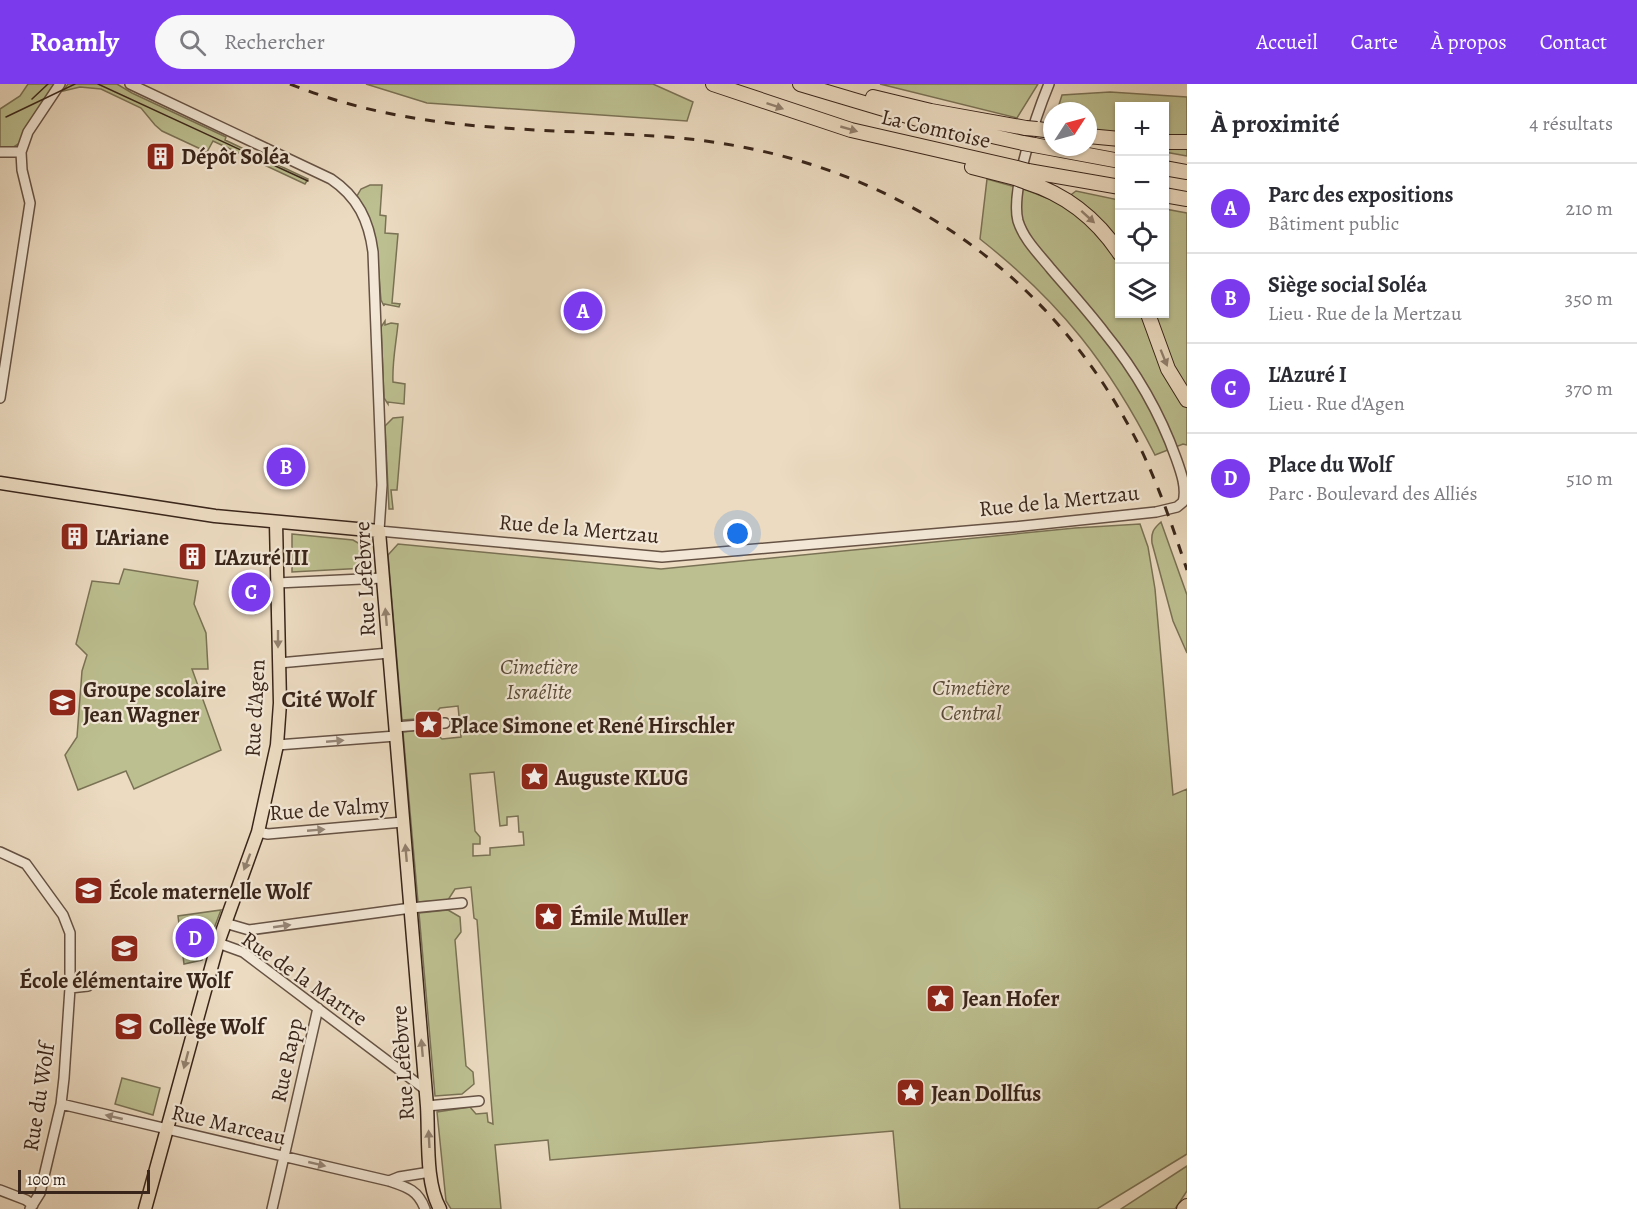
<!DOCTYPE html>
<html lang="fr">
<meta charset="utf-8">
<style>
:root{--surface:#fff;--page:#f7f7f7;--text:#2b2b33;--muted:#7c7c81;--line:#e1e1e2;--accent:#7c3aed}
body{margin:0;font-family:Alegreya,serif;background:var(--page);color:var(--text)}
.controls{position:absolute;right:18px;top:18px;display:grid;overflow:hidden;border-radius:0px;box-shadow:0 2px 4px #0004}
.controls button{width:54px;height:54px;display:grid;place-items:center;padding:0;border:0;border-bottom:2px solid var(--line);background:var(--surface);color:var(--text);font:30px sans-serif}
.compass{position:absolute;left:1043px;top:18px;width:54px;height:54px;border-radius:50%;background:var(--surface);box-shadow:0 2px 4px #0004;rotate:54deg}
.scale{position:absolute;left:18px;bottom:15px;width:132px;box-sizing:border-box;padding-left:6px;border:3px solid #39251a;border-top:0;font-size:16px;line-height:21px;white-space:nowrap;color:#39251a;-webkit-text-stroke:4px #f3e8d7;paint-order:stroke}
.you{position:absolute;left:738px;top:450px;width:21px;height:21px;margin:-15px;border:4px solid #fff;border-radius:50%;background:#1a73e8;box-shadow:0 0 0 9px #1a73e833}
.badge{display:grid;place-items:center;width:39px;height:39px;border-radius:50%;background:var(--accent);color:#fff;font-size:20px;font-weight:700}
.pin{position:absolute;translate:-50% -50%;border:3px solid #fff;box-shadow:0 2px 6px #0006}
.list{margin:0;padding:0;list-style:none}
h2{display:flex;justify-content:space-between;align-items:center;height:78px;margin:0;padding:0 24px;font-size:26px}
h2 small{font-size:20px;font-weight:400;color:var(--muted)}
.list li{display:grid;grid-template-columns:39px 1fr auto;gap:18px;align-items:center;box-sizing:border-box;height:90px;padding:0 24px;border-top:2px solid var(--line)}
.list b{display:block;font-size:22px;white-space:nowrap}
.list p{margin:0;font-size:20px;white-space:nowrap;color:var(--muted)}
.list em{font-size:20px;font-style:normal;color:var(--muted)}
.icon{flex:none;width:33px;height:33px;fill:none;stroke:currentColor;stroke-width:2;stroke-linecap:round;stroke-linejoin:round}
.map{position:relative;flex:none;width:1187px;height:1125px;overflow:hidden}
header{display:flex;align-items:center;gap:36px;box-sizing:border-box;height:84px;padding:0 30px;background:var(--accent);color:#fff}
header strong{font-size:28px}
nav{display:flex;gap:33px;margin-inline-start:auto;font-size:21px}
.search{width:420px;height:54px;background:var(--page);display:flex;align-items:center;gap:15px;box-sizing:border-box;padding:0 21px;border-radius:33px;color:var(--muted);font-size:22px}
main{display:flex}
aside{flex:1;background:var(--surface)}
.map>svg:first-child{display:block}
.green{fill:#bcbf90;stroke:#7a7255;stroke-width:1.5;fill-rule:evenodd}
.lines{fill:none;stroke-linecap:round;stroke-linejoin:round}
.minor-casing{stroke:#665244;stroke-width:12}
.major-casing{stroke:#39251a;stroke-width:15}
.highway-casing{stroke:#39251a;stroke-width:16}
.minor{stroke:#f3e8d7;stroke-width:9}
.major{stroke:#ecdbc1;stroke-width:12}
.highway{stroke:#ecdbc1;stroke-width:14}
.tram{stroke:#39251a;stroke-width:1.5}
.rail{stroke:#39251a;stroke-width:3;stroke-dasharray:10 10;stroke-linecap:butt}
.highway-bridge-casing{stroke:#39251a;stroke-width:16;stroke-linecap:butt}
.highway-bridge{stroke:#ecdbc1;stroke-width:14}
.oneway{fill:#92806e}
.oneway2{fill:#968678}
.labels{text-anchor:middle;stroke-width:4.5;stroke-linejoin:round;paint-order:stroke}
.street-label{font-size:22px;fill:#39251a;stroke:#f3e8d7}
.poi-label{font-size:22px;font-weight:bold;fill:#39251a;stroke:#f3e8d7;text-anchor:start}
.park-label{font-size:22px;font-style:italic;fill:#5a4c38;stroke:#f3e8d7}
.neighbourhood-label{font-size:24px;font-weight:bold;fill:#39251a;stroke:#f3e8d7}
</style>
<header>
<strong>Roamly</strong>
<div class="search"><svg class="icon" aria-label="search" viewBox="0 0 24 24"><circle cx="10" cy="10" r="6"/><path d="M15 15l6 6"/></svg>Rechercher</div>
<nav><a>Accueil</a><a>Carte</a><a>À propos</a><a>Contact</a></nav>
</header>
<main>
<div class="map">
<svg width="1187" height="1125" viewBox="0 0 1187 1125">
<rect width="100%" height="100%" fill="#ecdbc1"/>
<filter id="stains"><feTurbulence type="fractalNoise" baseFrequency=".00333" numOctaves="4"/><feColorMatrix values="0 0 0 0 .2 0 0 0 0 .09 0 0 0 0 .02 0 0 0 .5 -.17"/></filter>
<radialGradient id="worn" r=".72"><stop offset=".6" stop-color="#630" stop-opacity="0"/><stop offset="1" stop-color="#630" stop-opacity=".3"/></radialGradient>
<!-- green -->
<path class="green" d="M28 0H55L20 59 12 64H0V25L20 12Z
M68 0H117L132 9 226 53 225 56 308 95 305 100 213 57 207 68 162 47 155 41 141 24 101 5 80 3 63 7Z
M366 0H653L693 18 687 37 427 19Z
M880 0H1038L1017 34Z
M1110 8 1187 13V72L1165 68 1164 22H1120L1119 50 1088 46V27H1057L1062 11Z
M987 95 1026 106 1060 119 1076 107 1119 116 1120 230H1164L1165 125 1187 129V361L1183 360 1155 371C1109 280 1060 218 980 155Z
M370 101H382L380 131 386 132 385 149 398 150 392 219 400 220 399 223 384 220V222L381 216C377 175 380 148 357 112L361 105Z
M385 237V241L391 239 398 240C396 260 392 278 393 298L405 300 404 320 388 318V320L384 314 381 243Z
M403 333 397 406H391L393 425H389L385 342 393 334Z
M1161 438 1187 511V569L1173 537 1152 459C1151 449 1153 445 1161 438Z
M1140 440 1148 463 1155 505 1173 711 1187 705V1070L1097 1125H900L893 1047 550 1076 548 1056 495 1061 501 1125H451L446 1117 437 1028 470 1023 476 1030 487 1029 488 1038 493 1040 477 836 474 834 471 803 455 805 448 816 418 818 403 648 431 645 442 655 461 653 458 622 440 624 431 634 402 636 388 471 398 460 661 485 1075 444ZM494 688 500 742 507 741V733L518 732 519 748H523L524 761 490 764V771L473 772V760H480V753L475 747 470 690Z
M292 450 353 456 367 464 372 478 366 484 292 488Z
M124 485 198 497 194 520 206 549 208 585H192L221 666 134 705 126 687 78 706 65 671 77 653 82 587 87 571 76 560 92 497 119 500Z
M221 826 202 876 184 880 178 832Z
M448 826 460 833 461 848 455 856 466 982 473 988 474 1000 462 1010 435 1012 419 829Z
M122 994 160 1004 153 1031 115 1020Z
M1187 1082V1107L1175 1125H1121Z"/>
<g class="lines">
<defs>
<path id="minor" d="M130 0 331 95C358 113 369 137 373 168L382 401 379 447 662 473 1013 443 1156 428 1177 423 1183 418C1187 404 1181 388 1176 374 1160 329 1135 286 1104 248 1087 226 1069 206 1051 185 1039 170 1024 156 1018 137 1010 107 1037 29 1049 0
M0 68H21
M0 314 30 119 22 86 21 68 28 48 60 0
M277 499 383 494
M279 579 389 569
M395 643 445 639
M277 661 396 652
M258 748 268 750 403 738
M0 768 26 780 63 831 70 849V904L64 994 61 1020 40 1109 30 1125
M225 839 249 846 411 824 462 819
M218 859 243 868 426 1006
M70 904 88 902
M61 1020 389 1097C407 1103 418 1106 425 1125
M427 1022 479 1017
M389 1097 399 1093 430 1088
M0 1106 26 1116 33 1121
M272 1125 318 924"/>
<path id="major" d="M0 399 215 432 379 447 427 1022C429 1053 425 1098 440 1125
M145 1125 218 859 258 748 277 661 280 619 276 439"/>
<path id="highway" d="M713 0 851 46 1017 84
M800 0 921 36 1023 59
M873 13 931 27 1026 44
M1037 45 1052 47
M1088 52 1120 55
M1164 58H1187
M1034 61 1120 77
M972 83 1015 94
M1164 84 1187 88
M1028 87 1120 103
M1026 98C1065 110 1097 135 1120 170
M1164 111 1187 115
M1148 230 1168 285 1187 316
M1184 1125 1187 1122"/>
</defs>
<!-- minor casing -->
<use href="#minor" class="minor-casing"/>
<!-- major casing -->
<use href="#major" class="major-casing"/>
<!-- highway casing -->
<use href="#highway" class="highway-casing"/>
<!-- minor -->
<use href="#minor" class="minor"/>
<!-- major -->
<use href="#major" class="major"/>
<!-- highway -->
<use href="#highway" class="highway"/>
<!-- tram -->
<path class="tram" d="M98 0 308 97
M32 15 48 0
M6 33 75 0"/>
<!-- rail -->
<path class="rail" d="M290 0C417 51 535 43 668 53 863 68 1030 165 1126 337 1153 384 1170 435 1187 486"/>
<defs>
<path id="highway-bridge" d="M1026 44 1037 45
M1023 59 1034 61
M1017 84 1028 87
M1015 94 1026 98"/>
</defs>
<!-- highway-bridge casing -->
<use href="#highway-bridge" class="highway-bridge-casing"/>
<!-- highway-bridge -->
<use href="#highway-bridge" class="highway-bridge"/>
</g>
<!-- one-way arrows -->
<defs><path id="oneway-solid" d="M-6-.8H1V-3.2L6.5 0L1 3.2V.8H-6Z" transform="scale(1.5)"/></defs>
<g class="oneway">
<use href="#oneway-solid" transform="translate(775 22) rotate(19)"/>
<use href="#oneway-solid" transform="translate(849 45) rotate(16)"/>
<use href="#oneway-solid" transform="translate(1088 133) rotate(42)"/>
<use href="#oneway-solid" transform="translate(1164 274) rotate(68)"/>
<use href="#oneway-solid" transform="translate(386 533) rotate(-95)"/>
<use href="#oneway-solid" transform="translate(278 555) rotate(90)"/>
<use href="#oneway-solid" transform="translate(406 769) rotate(-95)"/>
<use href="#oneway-solid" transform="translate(247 778) rotate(111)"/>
<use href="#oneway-solid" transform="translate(422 964) rotate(-95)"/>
<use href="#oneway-solid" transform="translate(186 976) rotate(105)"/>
<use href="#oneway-solid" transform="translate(429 1055) rotate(-93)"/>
</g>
<g class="oneway2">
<use href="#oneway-solid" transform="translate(335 657) rotate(-5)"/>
<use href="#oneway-solid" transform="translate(316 746) rotate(-5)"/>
<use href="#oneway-solid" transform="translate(282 842) rotate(-8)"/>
<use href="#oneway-solid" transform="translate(114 1033) rotate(-167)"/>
<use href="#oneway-solid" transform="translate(317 1080) rotate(13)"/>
</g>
<!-- icons -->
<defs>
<symbol id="building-square" viewBox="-11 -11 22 22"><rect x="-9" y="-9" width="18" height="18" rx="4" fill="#8f2418" stroke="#f3e8d7"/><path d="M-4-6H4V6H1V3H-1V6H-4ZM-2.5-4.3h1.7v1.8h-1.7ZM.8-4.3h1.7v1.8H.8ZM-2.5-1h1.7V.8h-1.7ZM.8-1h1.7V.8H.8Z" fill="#fff"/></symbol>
<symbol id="school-square" viewBox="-11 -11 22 22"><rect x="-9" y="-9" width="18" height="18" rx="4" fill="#8f2418" stroke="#f3e8d7"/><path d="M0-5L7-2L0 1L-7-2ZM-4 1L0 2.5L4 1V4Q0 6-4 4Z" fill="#fff"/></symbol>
<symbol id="sight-square" viewBox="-11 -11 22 22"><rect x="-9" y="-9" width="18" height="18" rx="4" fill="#8f2418" stroke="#f3e8d7"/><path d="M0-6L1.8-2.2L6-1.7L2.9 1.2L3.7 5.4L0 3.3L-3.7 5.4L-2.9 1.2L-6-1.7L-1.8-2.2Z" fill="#fff"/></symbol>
</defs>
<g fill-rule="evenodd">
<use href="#building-square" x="144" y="56" width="33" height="33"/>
<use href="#building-square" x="58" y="436" width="33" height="33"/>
<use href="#building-square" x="176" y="456" width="33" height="33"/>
<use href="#school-square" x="46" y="602" width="33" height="33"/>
<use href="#sight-square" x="412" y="624" width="33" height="33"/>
<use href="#sight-square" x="518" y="676" width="33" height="33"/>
<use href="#school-square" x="72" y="790" width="33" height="33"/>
<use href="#sight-square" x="532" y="816" width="33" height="33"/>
<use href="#school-square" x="108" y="848" width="33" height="33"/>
<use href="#sight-square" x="924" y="898" width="33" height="33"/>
<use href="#school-square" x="112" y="926" width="33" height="33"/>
<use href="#sight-square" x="894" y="992" width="33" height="33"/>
</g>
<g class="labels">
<!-- street labels -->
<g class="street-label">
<text transform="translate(936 44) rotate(13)" y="8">La Comtoise</text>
<text transform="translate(1059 416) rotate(-6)" y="8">Rue de la Mertzau</text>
<text transform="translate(579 444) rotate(5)" y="8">Rue de la Mertzau</text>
<text transform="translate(364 495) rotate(-93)" y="8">Rue Lefèbvre</text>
<text transform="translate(254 624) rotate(-87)" y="8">Rue d'Agen</text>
<text transform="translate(329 724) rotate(-4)" y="8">Rue de Valmy</text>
<text transform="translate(305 894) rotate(35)" y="8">Rue de la Martre</text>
<text transform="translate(286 976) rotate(-78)" y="8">Rue Rapp</text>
<text transform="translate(402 979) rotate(-94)" y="8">Rue Lefèbvre</text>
<text transform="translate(38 1013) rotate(-81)" y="8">Rue du Wolf</text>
<text transform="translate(229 1040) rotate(13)" y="8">Rue Marceau</text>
</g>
<!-- poi labels -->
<g class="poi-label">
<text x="181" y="80">Dépôt Soléa</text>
<text x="95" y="461">L'Ariane</text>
<text x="214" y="481">L'Azuré III</text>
<text x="83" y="613">Groupe scolaire<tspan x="83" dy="25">Jean Wagner</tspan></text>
<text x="450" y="649">Place Simone et René Hirschler</text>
<text x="555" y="701">Auguste KLUG</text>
<text x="109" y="815">École maternelle Wolf</text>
<text x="570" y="841">Émile Muller</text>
<text x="125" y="904" text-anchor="middle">École élémentaire Wolf</text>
<text x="962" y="922">Jean Hofer</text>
<text x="149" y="950">Collège Wolf</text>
<text x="931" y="1017">Jean Dollfus</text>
</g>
<!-- park labels -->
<g class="park-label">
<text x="539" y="590">Cimetière<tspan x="539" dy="25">Israélite</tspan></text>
<text x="971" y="611">Cimetière<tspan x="971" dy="25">Central</tspan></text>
</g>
<!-- neighbourhood labels -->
<g class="neighbourhood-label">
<text x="328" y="623">Cité Wolf</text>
</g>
</g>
<rect width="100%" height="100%" filter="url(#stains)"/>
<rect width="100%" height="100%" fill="url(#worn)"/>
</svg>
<div class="controls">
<button>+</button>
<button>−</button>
<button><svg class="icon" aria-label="locate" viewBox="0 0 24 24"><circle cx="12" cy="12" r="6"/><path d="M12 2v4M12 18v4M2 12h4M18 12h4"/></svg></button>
<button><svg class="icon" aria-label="layers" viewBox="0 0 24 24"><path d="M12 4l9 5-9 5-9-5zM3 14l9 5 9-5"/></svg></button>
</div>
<svg class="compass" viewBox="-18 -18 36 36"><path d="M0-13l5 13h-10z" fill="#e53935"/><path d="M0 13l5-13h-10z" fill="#7c7c81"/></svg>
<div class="scale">100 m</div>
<div class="you"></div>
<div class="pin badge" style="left:583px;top:227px">A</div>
<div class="pin badge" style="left:286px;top:383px">B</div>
<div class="pin badge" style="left:251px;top:508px">C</div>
<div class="pin badge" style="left:195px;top:854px">D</div>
</div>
<aside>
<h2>À proximité<small>4 résultats</small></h2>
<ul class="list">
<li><span class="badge">A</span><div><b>Parc des expositions</b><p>Bâtiment public</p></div><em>210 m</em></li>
<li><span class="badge">B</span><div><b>Siège social Soléa</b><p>Lieu · Rue de la Mertzau</p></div><em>350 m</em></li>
<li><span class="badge">C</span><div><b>L'Azuré I</b><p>Lieu · Rue d'Agen</p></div><em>370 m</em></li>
<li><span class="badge">D</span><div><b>Place du Wolf</b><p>Parc · Boulevard des Alliés</p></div><em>510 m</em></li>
</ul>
</aside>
</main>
